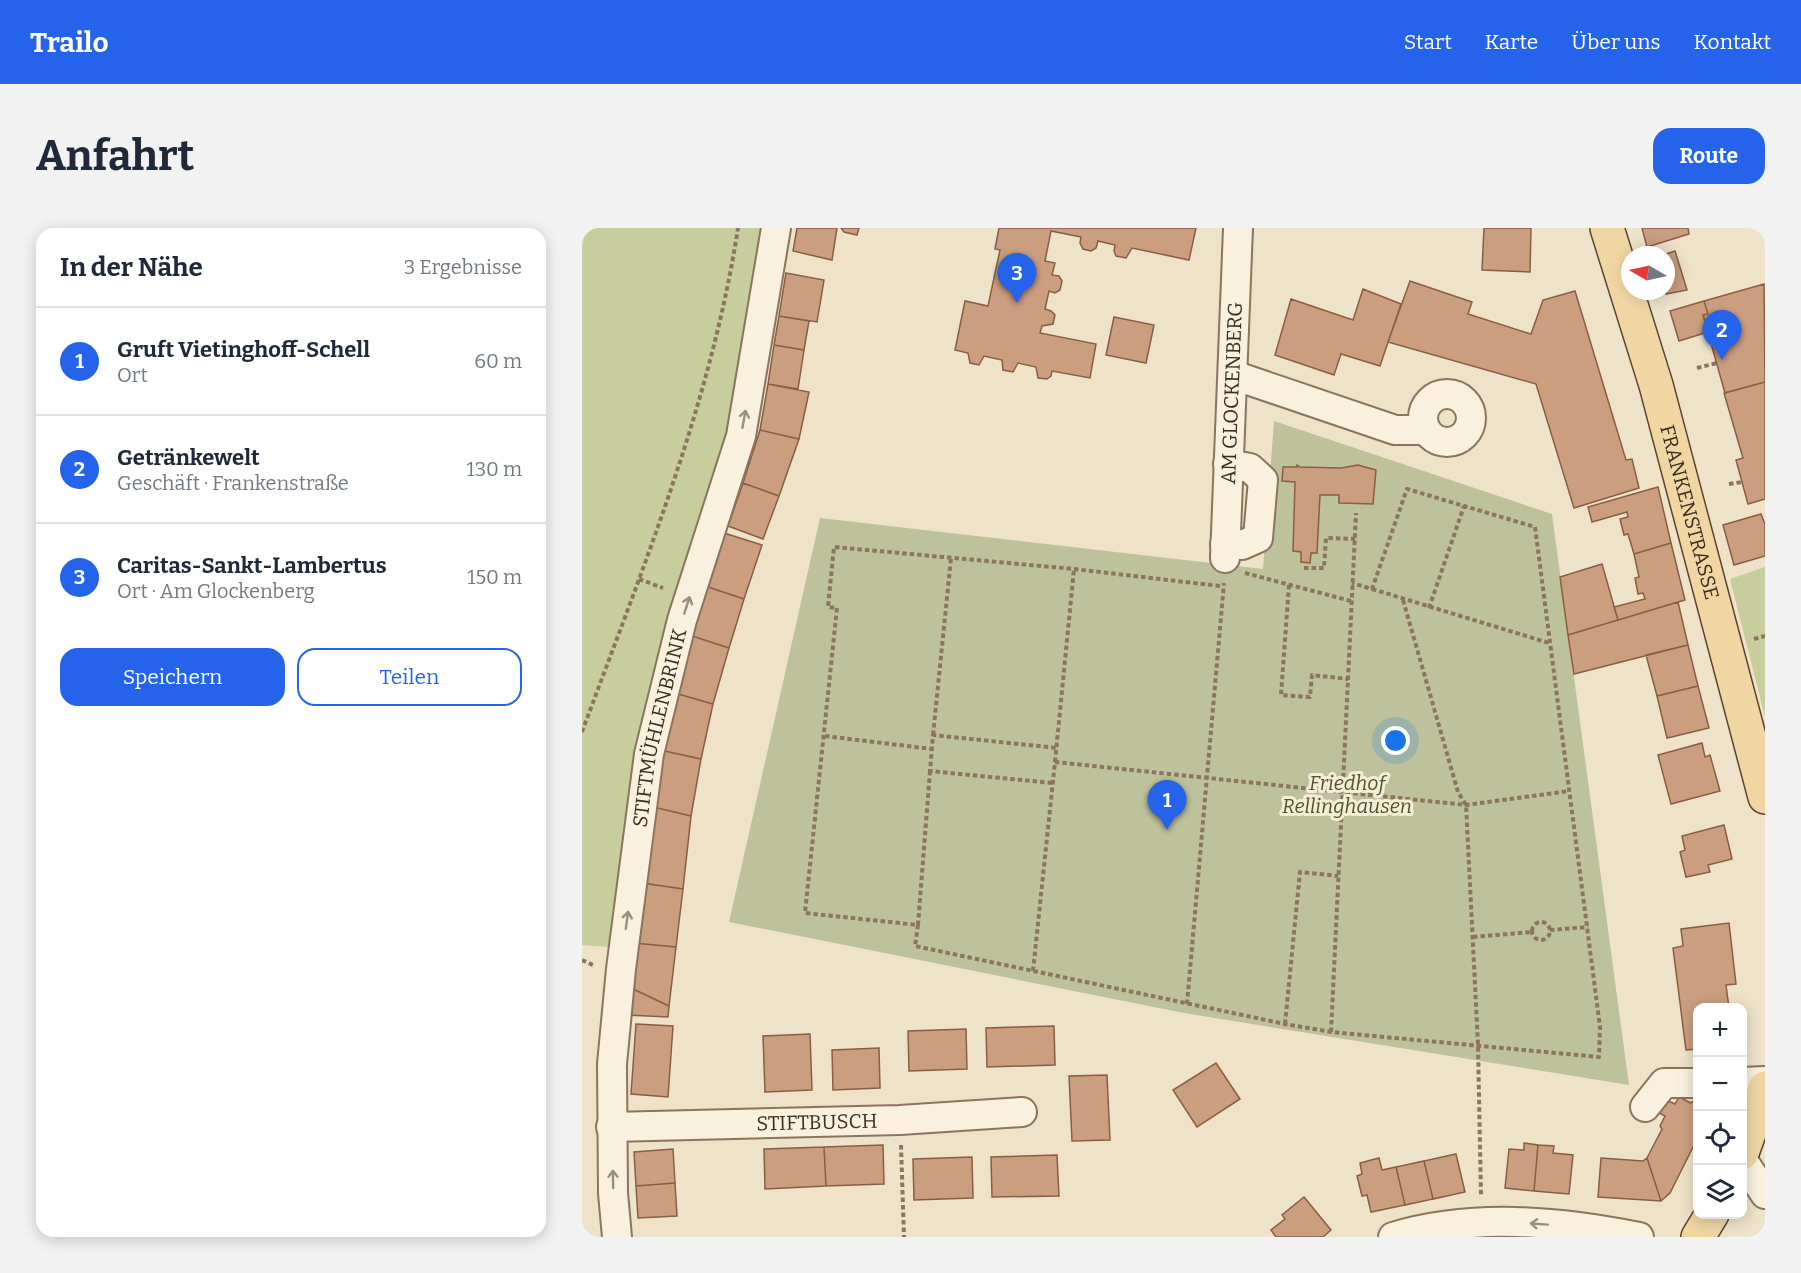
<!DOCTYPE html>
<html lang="de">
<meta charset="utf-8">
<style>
:root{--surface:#fff;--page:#f2f2f3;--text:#1f2937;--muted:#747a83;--line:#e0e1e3;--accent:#2563eb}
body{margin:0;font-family:Bitter,serif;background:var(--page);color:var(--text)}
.controls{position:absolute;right:18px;bottom:18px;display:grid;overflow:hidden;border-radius:12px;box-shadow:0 3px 15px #0003}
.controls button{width:54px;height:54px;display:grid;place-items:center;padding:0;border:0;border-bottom:2px solid var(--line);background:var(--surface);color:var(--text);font:30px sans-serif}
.compass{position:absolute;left:1039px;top:18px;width:54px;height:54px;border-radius:50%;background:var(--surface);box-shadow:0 3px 15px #0003;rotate:279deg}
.you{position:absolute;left:814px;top:513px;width:21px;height:21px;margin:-15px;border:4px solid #fff;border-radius:50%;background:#1a73e8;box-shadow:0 0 0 9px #1a73e833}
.badge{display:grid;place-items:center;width:39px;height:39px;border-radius:50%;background:var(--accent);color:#fff;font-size:20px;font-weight:700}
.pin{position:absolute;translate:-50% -50px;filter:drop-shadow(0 2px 3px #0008)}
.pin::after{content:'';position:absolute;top:32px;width:21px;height:18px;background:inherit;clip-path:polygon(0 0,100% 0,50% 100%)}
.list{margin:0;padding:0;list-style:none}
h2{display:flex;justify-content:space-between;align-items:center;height:78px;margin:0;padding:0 24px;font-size:26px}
h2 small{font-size:20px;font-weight:400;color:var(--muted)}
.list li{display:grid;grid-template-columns:39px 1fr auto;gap:18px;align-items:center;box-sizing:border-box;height:108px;padding:0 24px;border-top:2px solid var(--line)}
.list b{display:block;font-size:22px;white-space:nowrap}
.list p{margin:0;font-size:20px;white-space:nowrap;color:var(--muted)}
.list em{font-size:20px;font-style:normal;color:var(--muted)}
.actions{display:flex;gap:12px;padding:18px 24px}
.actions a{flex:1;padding:14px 0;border:2px solid var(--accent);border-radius:18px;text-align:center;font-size:21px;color:var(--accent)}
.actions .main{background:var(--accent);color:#fff}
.icon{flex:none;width:33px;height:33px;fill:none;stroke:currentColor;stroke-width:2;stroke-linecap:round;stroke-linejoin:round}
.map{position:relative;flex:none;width:1183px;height:1009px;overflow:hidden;border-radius:18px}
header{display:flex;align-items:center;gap:36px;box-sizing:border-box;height:84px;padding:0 30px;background:var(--accent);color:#fff}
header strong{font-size:28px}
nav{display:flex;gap:33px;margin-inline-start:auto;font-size:21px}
.intro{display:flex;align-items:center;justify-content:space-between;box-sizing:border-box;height:144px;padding:0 36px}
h1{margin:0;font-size:42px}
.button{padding:15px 27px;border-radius:18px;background:var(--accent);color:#fff;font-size:21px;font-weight:700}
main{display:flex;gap:36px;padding:0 36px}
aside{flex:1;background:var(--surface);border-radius:18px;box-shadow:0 3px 15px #0003}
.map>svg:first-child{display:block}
.green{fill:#c8cd9d}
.cemetery{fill:#bec29c}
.building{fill:#cb9e80;stroke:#895e44;stroke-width:1.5}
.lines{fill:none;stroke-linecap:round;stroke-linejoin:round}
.minor-casing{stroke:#8b755e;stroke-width:32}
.major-casing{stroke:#594332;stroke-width:36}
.path{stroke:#8b755e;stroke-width:4;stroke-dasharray:4.5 3;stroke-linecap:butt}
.minor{stroke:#f9f0dd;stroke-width:28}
.major{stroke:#efd6a3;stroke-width:33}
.oneway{stroke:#9a8e7f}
.labels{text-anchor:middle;stroke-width:6;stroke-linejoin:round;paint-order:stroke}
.street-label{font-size:20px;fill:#3b2d21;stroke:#f6edd9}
.park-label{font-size:20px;font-style:italic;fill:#4c5728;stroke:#f6edd9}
</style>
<header>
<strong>Trailo</strong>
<nav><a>Start</a><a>Karte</a><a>Über uns</a><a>Kontakt</a></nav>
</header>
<div class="intro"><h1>Anfahrt</h1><a class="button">Route</a></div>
<main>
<aside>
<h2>In der Nähe<small>3 Ergebnisse</small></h2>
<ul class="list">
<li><span class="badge">1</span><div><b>Gruft Vietinghoff-Schell</b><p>Ort</p></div><em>60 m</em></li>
<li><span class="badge">2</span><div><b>Getränkewelt</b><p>Geschäft · Frankenstraße</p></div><em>130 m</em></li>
<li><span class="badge">3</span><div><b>Caritas-Sankt-Lambertus</b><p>Ort · Am Glockenberg</p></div><em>150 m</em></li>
</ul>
<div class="actions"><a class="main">Speichern</a><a>Teilen</a></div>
</aside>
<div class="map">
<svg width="1183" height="1009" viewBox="0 0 1183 1009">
<rect width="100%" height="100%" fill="#eee3c9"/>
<!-- green -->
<path class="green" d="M0 0H193L38 720 0 717Z
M1183 339V489L1148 351Z"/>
<!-- cemetery -->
<path class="cemetery" d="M692 193 970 286 1047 857 602 785 147 694 238 290 681 341Z"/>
<!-- building -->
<path class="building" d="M215 0H255L250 32 211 23Z
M259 0H277L275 7 262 4Z
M417 0H614L607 32 550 20 544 30 534 28 532 23 533 17 516 13 514 20 509 23 501 21 498 15 499 9 469 3 463 33 473 35 470 47 477 48 480 53 478 62 473 65 467 63 463 81 469 83 473 87 471 96 460 98 458 105 514 116 508 150 470 143 469 148 465 151 456 150 454 139 436 135 431 144 421 142 420 132 402 128 397 137 388 135 386 125 373 122 383 73 406 78 418 22 413 21Z
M902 0H949L948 44 900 42Z
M1060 0H1106L1107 6 1065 19Z
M1093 23 1105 62 1084 66V27H1081Z
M204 45 242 52 235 94 197 88Z
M828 53 890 74 886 86 949 106 961 72 993 63 1044 232 1050 231 1057 260 992 280 954 156 806 114Z
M1182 56 1183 154 1143 165 1121 87 1126 86 1122 73Z
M781 61 819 76 798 138 759 126 752 147 693 127 709 71 771 92Z
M1122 73 1126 86 1121 87 1126 104 1097 113 1088 83Z
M197 88 227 93 222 122 192 117Z
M532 89 572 97 564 135 524 127Z
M192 117 222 122 216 161 186 156Z
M1183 154V271L1166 276 1154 232 1161 230 1142 165Z
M186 156 227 164 217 211 178 202Z
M178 202 217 211 197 268 161 255Z
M715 237 718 239 759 240 776 237 794 242 791 276 757 275V267H738L735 325H729L728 335 719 334V324L711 323 713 254 700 253 701 239H715Z
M161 255 197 268 181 311 146 298Z
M1076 259 1089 315 1052 326 1046 306 1042 307 1038 291 1046 289 1045 284 1010 294 1006 279Z
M1179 286 1183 296V328L1152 337 1141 297Z
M139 304 180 317 162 371 123 358Z
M1089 315 1103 372 1036 392 1032 379 1063 371 1061 365 1056 366 1053 350 1057 349 1052 326Z
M1020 336 1036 392 986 407 978 349Z
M123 358 162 371 147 420 107 407Z
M1096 374 1106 417 992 446 986 407Z
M107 407 147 420 131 476 89 464Z
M1106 417 1116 458 1075 468 1064 427Z
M1116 458 1127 500 1085 510 1075 468Z
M89 464 131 476 119 531 78 522Z
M1120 515 1123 529 1128 527 1138 563 1089 576 1076 527Z
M78 522 119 531 109 588 67 578Z
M67 578 109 588 101 661 60 655Z
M1142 597 1150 631 1126 637 1128 644 1104 649 1098 624 1103 622 1100 608Z
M60 655 101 661 94 719 52 715Z
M1147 695 1154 756 1144 757 1147 780H1116V821L1104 822 1091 720 1101 718 1099 701Z
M52 715 94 719 87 778 47 759Z
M47 759 87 778 86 789 44 787Z
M54 796 91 798 86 869 49 866Z
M472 798 473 837 405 839 404 800Z
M384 801 385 841 327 843 326 803Z
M228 806 230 862 183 864 181 808Z
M297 820 298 860 251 862 250 822Z
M634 835 658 871 615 899 591 862Z
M525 847 528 912 490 913 487 848Z
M1116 868V909L1088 965 1079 973 1065 930 1080 901 1078 898 1083 888 1077 885 1084 872 1093 876 1097 869 1109 875Z
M942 915 956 917 952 963 923 960 927 921 942 922Z
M301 917 302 956 244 958 242 919Z
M956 917 972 918 971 925 991 927 987 966 952 963Z
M242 919 244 958 183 961 182 921Z
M91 921 93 955 54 958 52 924Z
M874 926 883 964 851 971 842 933Z
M475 927 477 968 410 969 409 929Z
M390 929 391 970 332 972 331 931Z
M797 930 800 942 814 939 823 977 789 984 785 967 780 968 775 948 780 946 778 935Z
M1019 930 1061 933 1065 930 1079 973 1016 969Z
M842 933 851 971 823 977 814 939Z
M93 955 95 988 56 990 54 958Z
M722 969 749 1002 741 1009H694L689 1002 703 991 700 987Z"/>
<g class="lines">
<defs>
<g id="minor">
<path d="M651 147 813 202H844"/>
<circle cx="865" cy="190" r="24"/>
<path d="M643 316 660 317 676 310 681 252 668 240 646 236"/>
<path id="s1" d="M643 330 656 0"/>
<path d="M1160 854 1183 853"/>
<path d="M1063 879 1082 855H1116"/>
<path id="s2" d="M29 899 318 892 440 884"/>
<path d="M1160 931 1183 966"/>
<path id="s3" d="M35 1009 31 965 30 836 39 741 67 526 100 392 159 208 194 0"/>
<path d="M811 1009C890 985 977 993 1057 1009"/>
</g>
<g id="major">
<path id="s4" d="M1025 0 1074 157 1183 569"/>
<path d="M1160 925 1183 860"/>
<path d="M1116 1009 1130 986"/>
</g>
</defs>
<!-- minor casing -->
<use href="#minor" class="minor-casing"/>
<!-- major casing -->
<use href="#major" class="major-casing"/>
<!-- path -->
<path class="path" d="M1115 140 1135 135
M1147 256 1160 254
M722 340H742L744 310 773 311
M663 345 769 373
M57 351 81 360
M707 357 699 467 728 469 730 447 766 451
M638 358 492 341 252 319 246 379 255 380 223 685 336 697 333 718 703 796 749 804 1017 829 1018 799 953 299 825 261 790 361 770 355
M790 361 967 415
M821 372 876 564 884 577 896 817 899 968
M847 380 882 278
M1172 411 1183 408
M0 504C61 339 129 175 156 0
M351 507 369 330
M243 508 350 521
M473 534 492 341
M470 555 348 543 351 507 475 520
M950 703a9 9 0 1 1 18 0a9 9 0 1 1-18 0Z
M336 697 348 543
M968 702 1006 699
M891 709 950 704
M0 732 13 738
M451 743 473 534 884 577 987 563
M605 776 642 355
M703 796 718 644 756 648
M749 804 774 285
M319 917 322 1009
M1180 1009 1183 1005"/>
<!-- minor -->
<use href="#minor" class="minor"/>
<!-- major -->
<use href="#major" class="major"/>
</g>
<!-- one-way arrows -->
<defs><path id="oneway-shaft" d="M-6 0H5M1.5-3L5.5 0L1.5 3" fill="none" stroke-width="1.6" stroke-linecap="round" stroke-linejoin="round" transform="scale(1.5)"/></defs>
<g class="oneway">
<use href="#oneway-shaft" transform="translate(162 191) rotate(-80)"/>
<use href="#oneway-shaft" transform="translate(105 377) rotate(-72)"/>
<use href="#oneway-shaft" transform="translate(45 692) rotate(-82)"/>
<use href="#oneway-shaft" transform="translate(31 951) rotate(-91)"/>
<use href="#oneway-shaft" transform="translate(957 996) rotate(-176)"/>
</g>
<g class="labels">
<!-- street labels -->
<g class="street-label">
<text dy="7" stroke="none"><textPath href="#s1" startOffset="165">AM GLOCKENBERG</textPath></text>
<text dy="7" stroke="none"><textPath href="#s4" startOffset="296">FRANKENSTRASSE</textPath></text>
<text dy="7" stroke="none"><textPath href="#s3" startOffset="513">STIFTMÜHLENBRINK</textPath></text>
<text dy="7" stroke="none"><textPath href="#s2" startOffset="206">STIFTBUSCH</textPath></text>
</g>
<!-- park labels -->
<g class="park-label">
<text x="765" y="562">Friedhof<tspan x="765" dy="23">Rellinghausen</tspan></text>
</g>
</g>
</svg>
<div class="controls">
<button>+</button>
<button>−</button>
<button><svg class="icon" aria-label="locate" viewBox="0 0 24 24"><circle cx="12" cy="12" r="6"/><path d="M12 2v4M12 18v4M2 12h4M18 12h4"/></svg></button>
<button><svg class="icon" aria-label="layers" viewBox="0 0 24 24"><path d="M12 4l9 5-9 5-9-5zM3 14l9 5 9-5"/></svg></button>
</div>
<svg class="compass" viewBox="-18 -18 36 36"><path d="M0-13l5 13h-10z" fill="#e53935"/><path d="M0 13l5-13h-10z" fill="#747a83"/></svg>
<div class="you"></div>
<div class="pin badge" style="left:585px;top:602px">1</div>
<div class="pin badge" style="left:1140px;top:132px">2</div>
<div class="pin badge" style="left:435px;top:75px">3</div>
</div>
</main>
